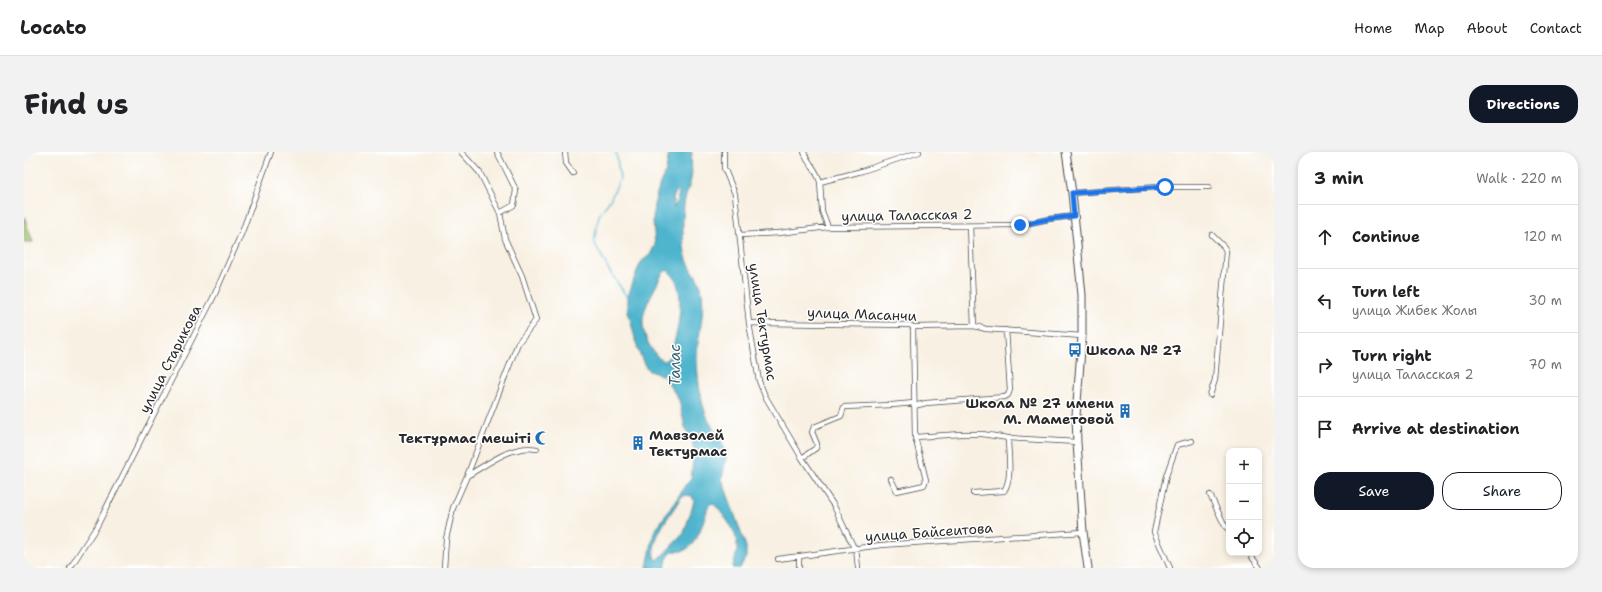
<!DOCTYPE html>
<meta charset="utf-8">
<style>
:root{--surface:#fff;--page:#f2f2f2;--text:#202124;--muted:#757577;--line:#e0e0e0;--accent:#111827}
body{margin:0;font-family:"Shantell Sans",sans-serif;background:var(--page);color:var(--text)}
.controls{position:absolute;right:12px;bottom:12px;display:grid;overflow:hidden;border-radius:8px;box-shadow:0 2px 6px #0003}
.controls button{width:36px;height:36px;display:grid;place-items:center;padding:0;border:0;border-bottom:1px solid var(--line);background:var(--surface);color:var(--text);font:20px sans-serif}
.stop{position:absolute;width:12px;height:12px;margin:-9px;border:3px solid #1a73e8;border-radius:50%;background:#fff}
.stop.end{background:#1a73e8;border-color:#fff;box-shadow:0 1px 4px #0008}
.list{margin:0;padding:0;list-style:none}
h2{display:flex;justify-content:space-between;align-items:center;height:52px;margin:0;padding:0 16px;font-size:17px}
h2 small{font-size:13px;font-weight:400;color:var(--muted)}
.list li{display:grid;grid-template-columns:26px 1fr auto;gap:12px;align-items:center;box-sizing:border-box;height:64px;padding:0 16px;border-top:1px solid var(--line)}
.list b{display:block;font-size:15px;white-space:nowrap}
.list p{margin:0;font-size:13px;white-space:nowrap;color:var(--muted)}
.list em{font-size:13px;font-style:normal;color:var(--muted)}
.actions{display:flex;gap:8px;padding:12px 16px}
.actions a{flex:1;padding:9px 0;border:1px solid var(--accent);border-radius:16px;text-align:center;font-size:14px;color:var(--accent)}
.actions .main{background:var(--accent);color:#fff}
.icon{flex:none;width:22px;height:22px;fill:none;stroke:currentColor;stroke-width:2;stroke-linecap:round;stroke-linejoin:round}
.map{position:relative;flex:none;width:1250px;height:416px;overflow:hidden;border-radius:16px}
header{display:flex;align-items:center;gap:24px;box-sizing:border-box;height:56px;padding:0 20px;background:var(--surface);border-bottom:1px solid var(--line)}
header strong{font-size:19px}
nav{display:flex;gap:22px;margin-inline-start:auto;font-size:14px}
.intro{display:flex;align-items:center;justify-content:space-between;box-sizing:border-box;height:96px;padding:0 24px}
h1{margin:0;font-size:28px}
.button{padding:10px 18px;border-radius:16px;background:var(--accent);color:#fff;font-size:14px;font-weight:700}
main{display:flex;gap:24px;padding:0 24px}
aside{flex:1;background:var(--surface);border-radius:16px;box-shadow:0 2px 6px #0003}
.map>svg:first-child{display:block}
.green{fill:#a1c36c;stroke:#66774c}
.water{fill:#50b5ce;stroke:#3e707c;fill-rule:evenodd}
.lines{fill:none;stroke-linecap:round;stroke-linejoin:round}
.stream{stroke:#50b5ce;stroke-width:1.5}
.street-casing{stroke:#4a4946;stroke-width:6}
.primary-casing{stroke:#4a4946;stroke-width:9}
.street{stroke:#fff;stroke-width:4.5}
.primary{stroke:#fff;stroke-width:7}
.route{stroke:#1a73e8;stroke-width:5}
.labels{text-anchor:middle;stroke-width:3;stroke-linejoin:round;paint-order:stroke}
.street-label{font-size:14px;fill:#2b2b2b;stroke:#fff}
.poi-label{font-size:14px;font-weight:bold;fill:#2b2b2b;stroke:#fff;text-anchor:start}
.water-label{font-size:15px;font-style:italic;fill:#3a626c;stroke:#fff}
</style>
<header>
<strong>Locato</strong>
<nav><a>Home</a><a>Map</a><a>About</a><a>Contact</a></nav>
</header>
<div class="intro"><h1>Find us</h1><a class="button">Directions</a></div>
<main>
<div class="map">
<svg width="1250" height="416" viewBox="0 0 1250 416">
<rect width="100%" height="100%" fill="#fff"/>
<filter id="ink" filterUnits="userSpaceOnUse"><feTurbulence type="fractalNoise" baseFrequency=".025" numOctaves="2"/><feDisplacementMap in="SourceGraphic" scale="8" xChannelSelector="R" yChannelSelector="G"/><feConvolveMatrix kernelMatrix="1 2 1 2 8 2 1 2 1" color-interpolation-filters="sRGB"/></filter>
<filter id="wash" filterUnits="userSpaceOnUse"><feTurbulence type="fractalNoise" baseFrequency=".012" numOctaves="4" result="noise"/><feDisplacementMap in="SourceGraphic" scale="16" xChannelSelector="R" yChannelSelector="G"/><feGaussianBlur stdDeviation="0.9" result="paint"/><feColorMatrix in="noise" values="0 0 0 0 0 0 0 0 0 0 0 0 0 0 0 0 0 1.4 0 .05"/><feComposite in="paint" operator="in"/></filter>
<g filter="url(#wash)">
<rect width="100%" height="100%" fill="#f8f0e2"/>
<!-- green -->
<path class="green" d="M0 64 9 90H0Z"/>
<!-- water -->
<path class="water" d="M645 0H668C666 10 669 19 667 27 666 34 662 41 661 47 658 62 658 90 662 105 666 118 677 127 678 141 681 162 674 183 673 204 673 222 676 251 684 267 690 278 698 289 703 301L698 327 722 395V405L716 416H708C717 393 714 382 699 363 696 359 693 354 688 351L685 353C680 366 675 391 661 398 657 400 652 399 648 399L643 407 641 416H623L630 380 667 326 670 301 669 292 661 275 655 248 640 224 625 219 620 212 614 198 604 159V144L613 119 618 109 626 103 631 93 629 68 630 53 636 31 642 19ZM652 39 655 42 650 56 649 47ZM643 118C662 130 656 169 651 187 649 194 648 205 640 209 634 207 631 201 627 196 609 166 625 150 638 122ZM663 343 668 344 670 349 660 381 635 407 631 408C625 386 647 363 657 345Z"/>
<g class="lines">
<!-- stream -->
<path class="stream" d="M592 0 596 27 586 48 575 63 570 90 585 118 601 142 605 144"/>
</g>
</g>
<g filter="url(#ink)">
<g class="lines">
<defs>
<path id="street" d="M473 0 492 38 490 53 476 61
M541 0 542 11 549 21
M700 0V16L711 42 725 171 735 229 741 244 778 306 810 354 829 394 832 396 834 416
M780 0C784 11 793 18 796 30
M1048 41 1134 35H1185
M946 74 950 174
M804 75 798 59 796 30 838 19 895 0
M716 83 755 81 804 75 996 73 1025 67 1050 64
M725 171 886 173 889 175 950 174 962 177 1058 184
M1186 243 1191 228 1202 99 1200 95 1188 83
M890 254 902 251 981 245 984 243 986 238 982 178
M891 285 938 282H958L984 286 1053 290
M778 306 792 296 793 292 788 280 790 275 817 264 820 255 868 253 890 251
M443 324C464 312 488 292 513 297
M867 327 873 339 900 333 902 328 891 285 889 175
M949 341 980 339C989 325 984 303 984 286
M1186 343 1201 374 1205 378
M1225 401 1236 416
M775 404V416
M754 407 857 393 1059 380
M46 416 73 374 190 144 218 80 247 0
M420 416 422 387 429 356 443 324 494 191 512 168 498 124 481 87 476 61 456 21 437 0
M1146 416 1130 380 1142 324 1153 293 1168 289"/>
<path id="primary" d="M1042 0 1048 41 1058 143V184L1052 264 1053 290 1059 380 1064 416"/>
</defs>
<!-- street casing -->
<use href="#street" class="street-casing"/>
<!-- primary casing -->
<use href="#primary" class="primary-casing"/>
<!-- street -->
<use href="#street" class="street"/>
<!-- primary -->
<use href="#primary" class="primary"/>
</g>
</g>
<g class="lines" filter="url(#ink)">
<!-- route -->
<path class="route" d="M996 73 1025 67 1050 64 1048 41 1141 35"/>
</g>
<!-- icons -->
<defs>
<symbol id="bus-bare" viewBox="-9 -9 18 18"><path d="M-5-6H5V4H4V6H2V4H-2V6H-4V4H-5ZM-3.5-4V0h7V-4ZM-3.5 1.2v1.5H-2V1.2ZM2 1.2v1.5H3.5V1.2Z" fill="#1f6fb2" stroke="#fff" stroke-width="2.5" paint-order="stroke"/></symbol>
<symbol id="building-bare" viewBox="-9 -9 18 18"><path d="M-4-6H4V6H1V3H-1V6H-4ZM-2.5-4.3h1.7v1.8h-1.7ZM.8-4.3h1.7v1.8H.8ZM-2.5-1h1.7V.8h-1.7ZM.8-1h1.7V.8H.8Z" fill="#1f6fb2" stroke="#fff" stroke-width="2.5" paint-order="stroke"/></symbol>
<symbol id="mosque-bare" viewBox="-9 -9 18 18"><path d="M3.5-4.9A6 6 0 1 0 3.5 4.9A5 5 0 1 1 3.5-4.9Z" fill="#1f6fb2" stroke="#fff" stroke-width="2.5" paint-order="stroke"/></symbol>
</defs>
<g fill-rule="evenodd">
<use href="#bus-bare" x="1041" y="188" width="20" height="20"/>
<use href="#building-bare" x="1091" y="249" width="20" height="20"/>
<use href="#mosque-bare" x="508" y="276" width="20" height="20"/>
<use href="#building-bare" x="604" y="281" width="20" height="20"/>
</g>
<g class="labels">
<!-- street labels -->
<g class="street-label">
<text transform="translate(883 63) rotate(-1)" y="5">улица Таласская 2</text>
<text transform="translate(838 162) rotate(2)" y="5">улица Масанчи</text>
<text transform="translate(739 170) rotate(81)" y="5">улица Тектурмас</text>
<text transform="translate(146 207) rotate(-63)" y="5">улица Старикова</text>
<text transform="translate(905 380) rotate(-4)" y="5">улица Байсеитова</text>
</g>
<!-- poi labels -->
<g class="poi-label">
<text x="1062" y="203">Школа № 27</text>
<text x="1090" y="256" text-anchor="end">Школа № 27 имени<tspan x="1090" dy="16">М. Маметовой</tspan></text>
<text x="625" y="288">Мавзолей<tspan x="625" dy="16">Тектурмас</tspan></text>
<text x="507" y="291" text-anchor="end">Тектұрмас мешіті</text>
</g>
<!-- water labels -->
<g class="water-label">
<text transform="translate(651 213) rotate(-90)" y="5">Талас</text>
</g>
</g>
</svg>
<div class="controls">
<button>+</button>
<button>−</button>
<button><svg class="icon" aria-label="locate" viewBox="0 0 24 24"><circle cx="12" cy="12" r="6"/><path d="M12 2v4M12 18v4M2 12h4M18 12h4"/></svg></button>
</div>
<div class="stop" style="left:1141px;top:35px"></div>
<div class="stop end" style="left:996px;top:73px"></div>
</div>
<aside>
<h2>3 min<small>Walk · 220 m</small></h2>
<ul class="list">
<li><svg class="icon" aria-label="ahead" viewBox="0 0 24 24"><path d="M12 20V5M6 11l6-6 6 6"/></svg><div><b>Continue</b></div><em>120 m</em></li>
<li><svg class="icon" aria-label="left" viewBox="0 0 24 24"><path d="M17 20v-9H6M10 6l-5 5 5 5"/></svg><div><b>Turn left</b><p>улица Жибек Жолы</p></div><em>30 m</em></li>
<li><svg class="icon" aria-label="right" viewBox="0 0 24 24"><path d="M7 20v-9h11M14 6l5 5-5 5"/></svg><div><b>Turn right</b><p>улица Таласская 2</p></div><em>70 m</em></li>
<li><svg class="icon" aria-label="arrive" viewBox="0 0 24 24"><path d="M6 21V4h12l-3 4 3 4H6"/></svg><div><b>Arrive at destination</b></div></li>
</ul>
<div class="actions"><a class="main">Save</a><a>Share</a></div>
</aside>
</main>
